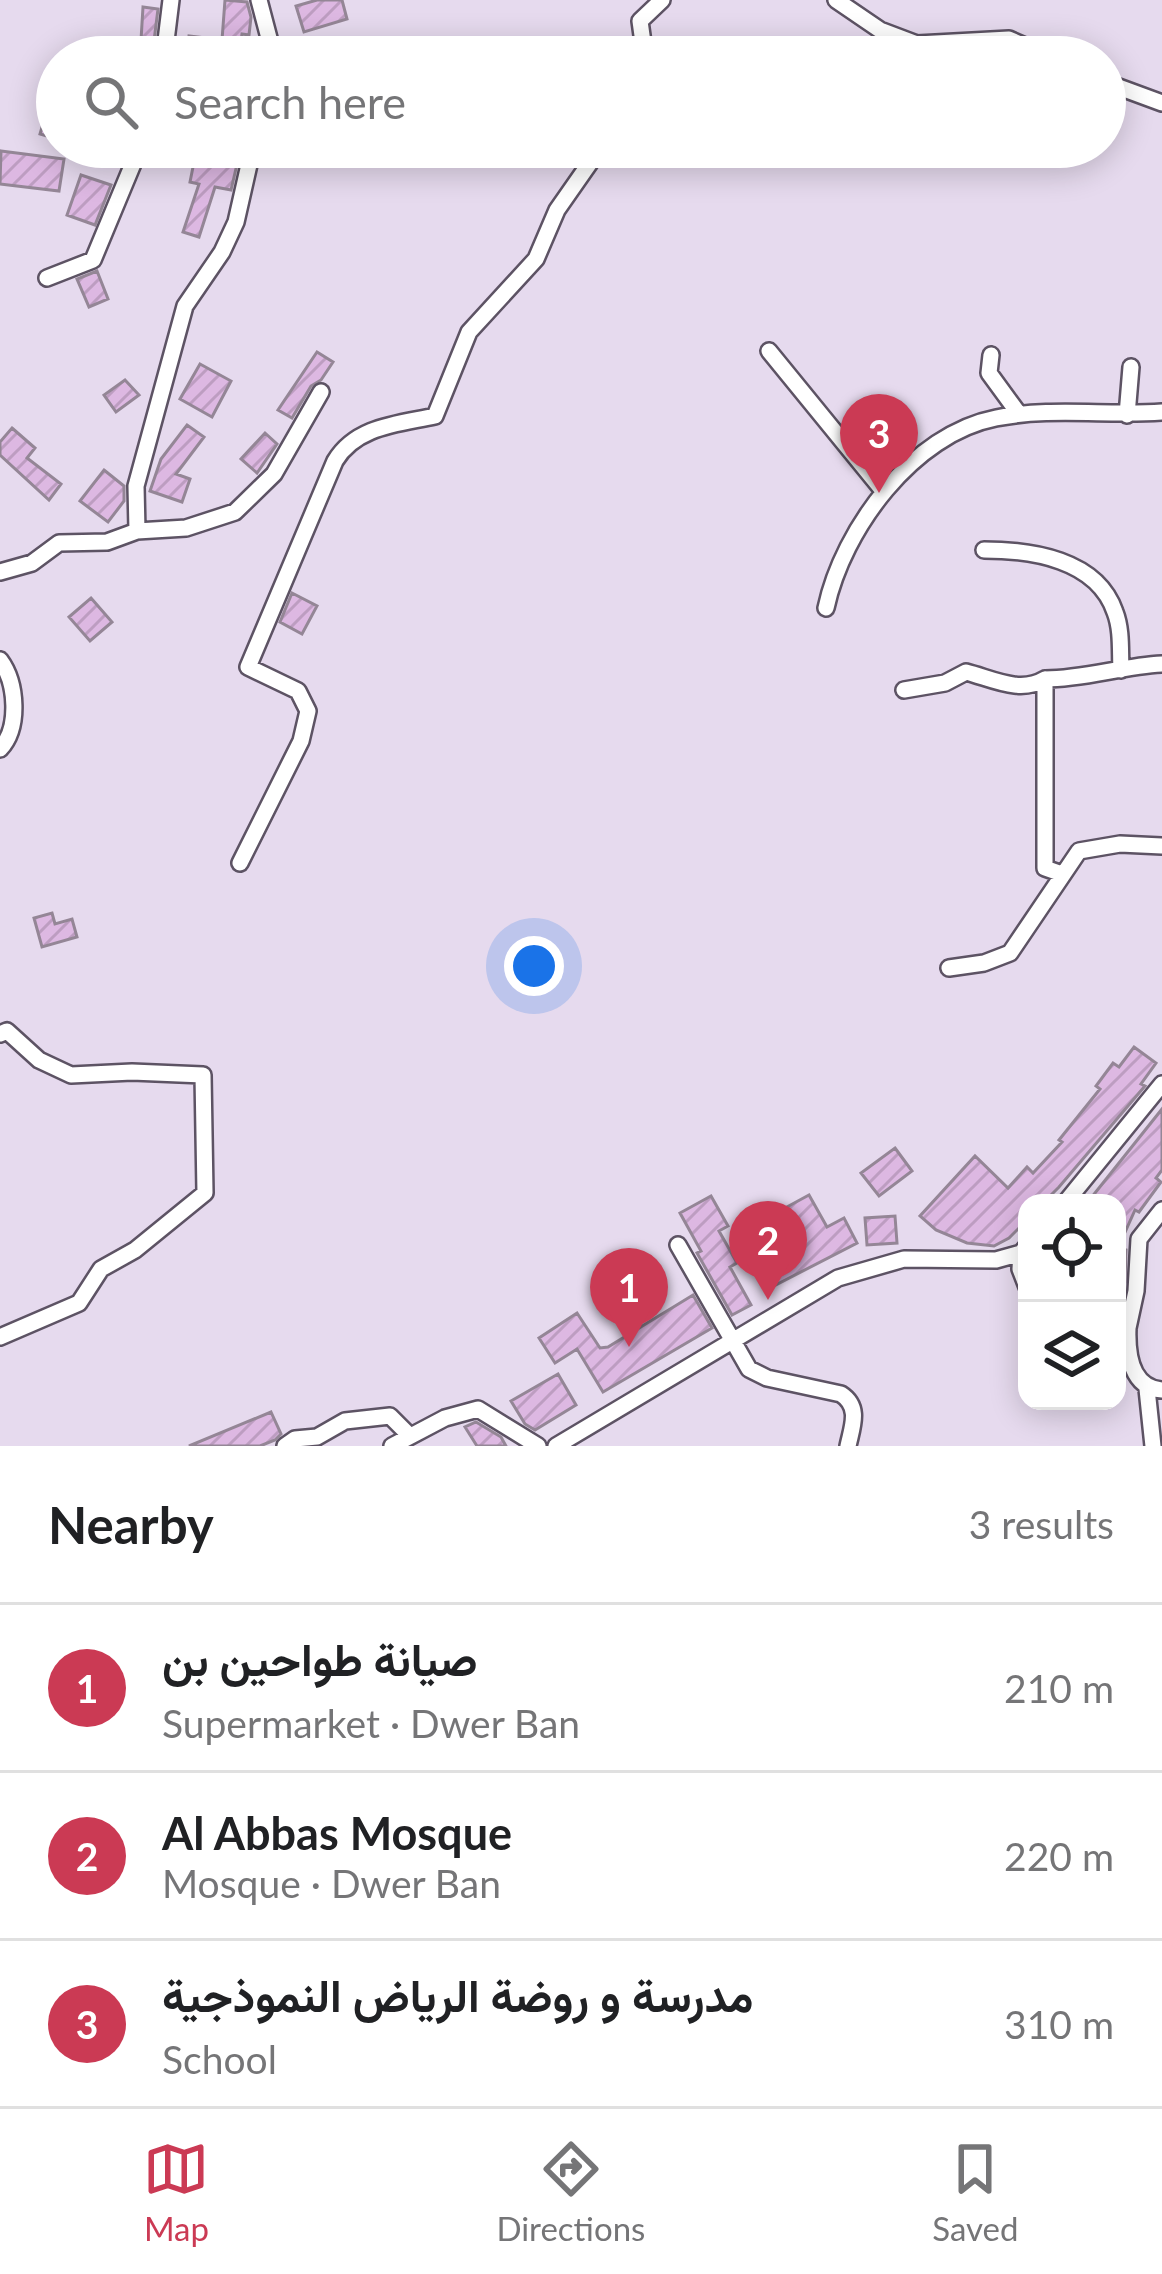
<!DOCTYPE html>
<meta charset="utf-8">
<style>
:root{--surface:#fff;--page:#f6f6f6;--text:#202124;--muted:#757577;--line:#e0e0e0;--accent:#cb3a54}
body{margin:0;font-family:Lato,Vazirmatn,sans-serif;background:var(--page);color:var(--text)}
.controls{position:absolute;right:36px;bottom:36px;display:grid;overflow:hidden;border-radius:24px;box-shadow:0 6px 30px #0003}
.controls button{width:108px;height:108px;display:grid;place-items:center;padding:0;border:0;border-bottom:3px solid var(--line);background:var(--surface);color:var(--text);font:60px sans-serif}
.you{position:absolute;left:534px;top:966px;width:42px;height:42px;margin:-30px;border:9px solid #fff;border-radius:50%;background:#1a73e8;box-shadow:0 0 0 18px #1a73e833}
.badge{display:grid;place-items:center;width:78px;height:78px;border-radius:50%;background:var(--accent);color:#fff;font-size:39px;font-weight:700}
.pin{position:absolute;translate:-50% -99px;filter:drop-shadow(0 3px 6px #0008)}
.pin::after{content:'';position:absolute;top:63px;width:42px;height:36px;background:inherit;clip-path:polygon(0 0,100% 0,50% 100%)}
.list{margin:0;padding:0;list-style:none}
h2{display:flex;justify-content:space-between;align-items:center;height:156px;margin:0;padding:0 48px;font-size:51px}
h2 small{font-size:39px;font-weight:400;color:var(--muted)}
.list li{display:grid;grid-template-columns:78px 1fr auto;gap:36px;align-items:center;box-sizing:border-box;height:168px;padding:0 48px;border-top:3px solid var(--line)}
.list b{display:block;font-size:45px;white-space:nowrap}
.list p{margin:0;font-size:39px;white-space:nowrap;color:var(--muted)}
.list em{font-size:39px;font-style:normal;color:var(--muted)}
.icon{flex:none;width:66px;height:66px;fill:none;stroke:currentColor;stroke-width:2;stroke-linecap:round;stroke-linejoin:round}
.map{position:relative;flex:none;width:1162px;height:1446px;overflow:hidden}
.search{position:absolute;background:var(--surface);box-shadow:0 6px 30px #0003;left:36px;right:36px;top:36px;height:132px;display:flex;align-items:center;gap:30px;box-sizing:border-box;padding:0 42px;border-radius:66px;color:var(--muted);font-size:45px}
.sheet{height:660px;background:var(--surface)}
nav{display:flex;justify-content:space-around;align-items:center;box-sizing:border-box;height:168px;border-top:3px solid var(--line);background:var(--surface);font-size:33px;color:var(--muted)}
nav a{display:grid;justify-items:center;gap:6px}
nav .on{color:var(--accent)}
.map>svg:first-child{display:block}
.building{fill:url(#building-hatch);stroke:#948696;stroke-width:3}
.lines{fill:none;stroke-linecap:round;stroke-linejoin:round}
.minor-casing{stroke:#5d5364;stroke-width:20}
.minor{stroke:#fff;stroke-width:15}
</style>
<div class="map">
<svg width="1162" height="1446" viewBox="0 0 1162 1446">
<defs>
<pattern id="building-hatch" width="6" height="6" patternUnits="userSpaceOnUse" patternTransform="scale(3)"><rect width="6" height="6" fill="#ddb8e2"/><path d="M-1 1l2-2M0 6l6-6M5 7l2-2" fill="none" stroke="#bd9dc1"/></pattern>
</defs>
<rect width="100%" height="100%" fill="#e6daee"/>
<!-- building -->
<path class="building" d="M225 0 247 2 251 17 249 35 242 34 239 57H187L189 36 222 40Z
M317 0H342L347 19 304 32 296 6Z
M143 7 158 9 152 57H140Z
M54 86H57V139L40 134Z
M229 147H241L231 190 215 187 199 237 183 232 199 184 190 182 195 157 224 163Z
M1 151 64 159 59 191 0 184Z
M81 175 111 185 95 225 67 215Z
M97 271 108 299 89 307 77 279Z
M317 352 333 362 321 380 311 386 292 418 278 410Z
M200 364 231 381 212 417 180 399Z
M125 380 139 395 116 412 104 395Z
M187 425 204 437 176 474 190 479 182 502 150 491 161 459Z
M12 428 35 448 27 458 61 484 49 500 0 455V442Z
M265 433 277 444 257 473 241 459Z
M104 470 124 486V501L108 522 80 501Z
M292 593 317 606 302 634 280 622Z
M91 598 112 622 90 641 69 617Z
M52 913 55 924 72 919 77 937 42 947 34 918Z
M1134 1047 1156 1063 1141 1084 1145 1086 1059 1187 1043 1203H1027V1220L1009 1238 994 1246 967 1243 936 1230 920 1216 975 1156 1008 1188 1027 1167 1033 1173 1062 1142 1059 1140 1100 1089 1096 1086 1113 1063 1119 1067Z
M1162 1109V1170L1156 1178 1161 1182 1139 1212 1135 1210 1118 1248 1126 1250 1125 1282 1121 1297 1117 1296V1203H1087Z
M895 1148 912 1171 879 1196 861 1173Z
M809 1195 827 1227 844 1218 857 1243 766 1290 751 1263 800 1234 785 1208Z
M711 1196 728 1226 719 1231 737 1263 730 1267 751 1305 732 1315 697 1253 701 1251 680 1213Z
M895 1216 897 1243 867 1245 865 1218Z
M693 1295 712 1328 603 1392 577 1349 555 1363 539 1338 577 1313 600 1348 608 1347Z
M558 1374 576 1405 535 1430 525 1424 511 1401Z
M271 1412 281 1434 275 1440 260 1446H189Z
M476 1422 501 1437 506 1446H477L465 1427Z"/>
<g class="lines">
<defs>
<path id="minor" d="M259 0 274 57
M836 0 880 30 917 44 1009 39 1050 57
M164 57 171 0
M645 57 640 21 662 0
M1105 82 1162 103
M47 278 93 260 140 147
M769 351 884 492
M991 355 989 373 1019 414
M1127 415 1131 367
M137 531 136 486 185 306 222 252 236 222 253 147
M984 550C1031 550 1097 559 1115 612 1122 630 1120 651 1121 670
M0 572 32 563 59 543 107 542 137 531 186 528 235 512 274 474 321 392
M826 608C843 529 913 434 996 418 1050 407 1108 416 1162 412
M0 660C17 683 20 728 0 749
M904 690 945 683 966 672C993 679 1020 694 1045 679
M240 863 301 741 308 711 298 691 248 667 335 461C356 426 398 424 435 416L469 332 536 259 557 210 601 147
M1062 874 1045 868V679C1085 679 1122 666 1162 664
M949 968 984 963 1010 953 1079 851 1120 844 1162 846
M0 1034 7 1031 39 1060 71 1075 132 1072 203 1075 205 1193 135 1250 101 1269 79 1303 0 1337
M1065 1203 1162 1084
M678 1245 749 1369 767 1378 841 1394C861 1407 852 1427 848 1446
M1021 1253 1020 1269 1027 1287
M1117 1323 1128 1328C1127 1354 1131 1388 1162 1390
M1128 1328 1136 1291 1139 1239 1162 1210
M1147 1389 1153 1446
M285 1446 295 1439 317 1437 345 1421 390 1416 408 1434
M392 1446 445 1418 478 1409 538 1446
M556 1446 838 1278 904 1259 996 1260 1021 1253 1027 1246"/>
</defs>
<!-- minor casing -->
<use href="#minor" class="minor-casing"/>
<!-- minor -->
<use href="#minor" class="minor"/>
</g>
</svg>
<div class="controls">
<button><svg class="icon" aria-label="locate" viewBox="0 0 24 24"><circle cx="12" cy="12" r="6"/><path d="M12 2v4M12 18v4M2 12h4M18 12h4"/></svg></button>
<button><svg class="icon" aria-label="layers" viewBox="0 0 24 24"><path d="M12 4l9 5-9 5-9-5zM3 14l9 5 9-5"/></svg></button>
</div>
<div class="you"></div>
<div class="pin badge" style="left:629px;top:1347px">1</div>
<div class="pin badge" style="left:768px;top:1300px">2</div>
<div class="pin badge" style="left:879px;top:493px">3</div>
<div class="search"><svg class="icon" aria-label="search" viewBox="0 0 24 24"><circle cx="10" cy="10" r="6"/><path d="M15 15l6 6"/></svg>Search here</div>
</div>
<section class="sheet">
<h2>Nearby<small>3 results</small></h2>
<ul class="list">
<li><span class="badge">1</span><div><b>صيانة طواحين بن</b><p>Supermarket · Dwer Ban</p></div><em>210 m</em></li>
<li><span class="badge">2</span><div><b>Al Abbas Mosque</b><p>Mosque · Dwer Ban</p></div><em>220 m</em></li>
<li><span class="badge">3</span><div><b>مدرسة و روضة الرياض النموذجية</b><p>School</p></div><em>310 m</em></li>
</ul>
</section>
<nav>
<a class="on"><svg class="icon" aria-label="map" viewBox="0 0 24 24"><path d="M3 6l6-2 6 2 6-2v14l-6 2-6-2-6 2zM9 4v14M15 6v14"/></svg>Map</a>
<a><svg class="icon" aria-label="directions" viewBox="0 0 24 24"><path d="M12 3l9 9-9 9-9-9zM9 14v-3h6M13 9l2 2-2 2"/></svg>Directions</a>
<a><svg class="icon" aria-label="saved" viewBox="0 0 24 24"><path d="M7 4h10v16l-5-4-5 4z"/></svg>Saved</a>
</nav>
